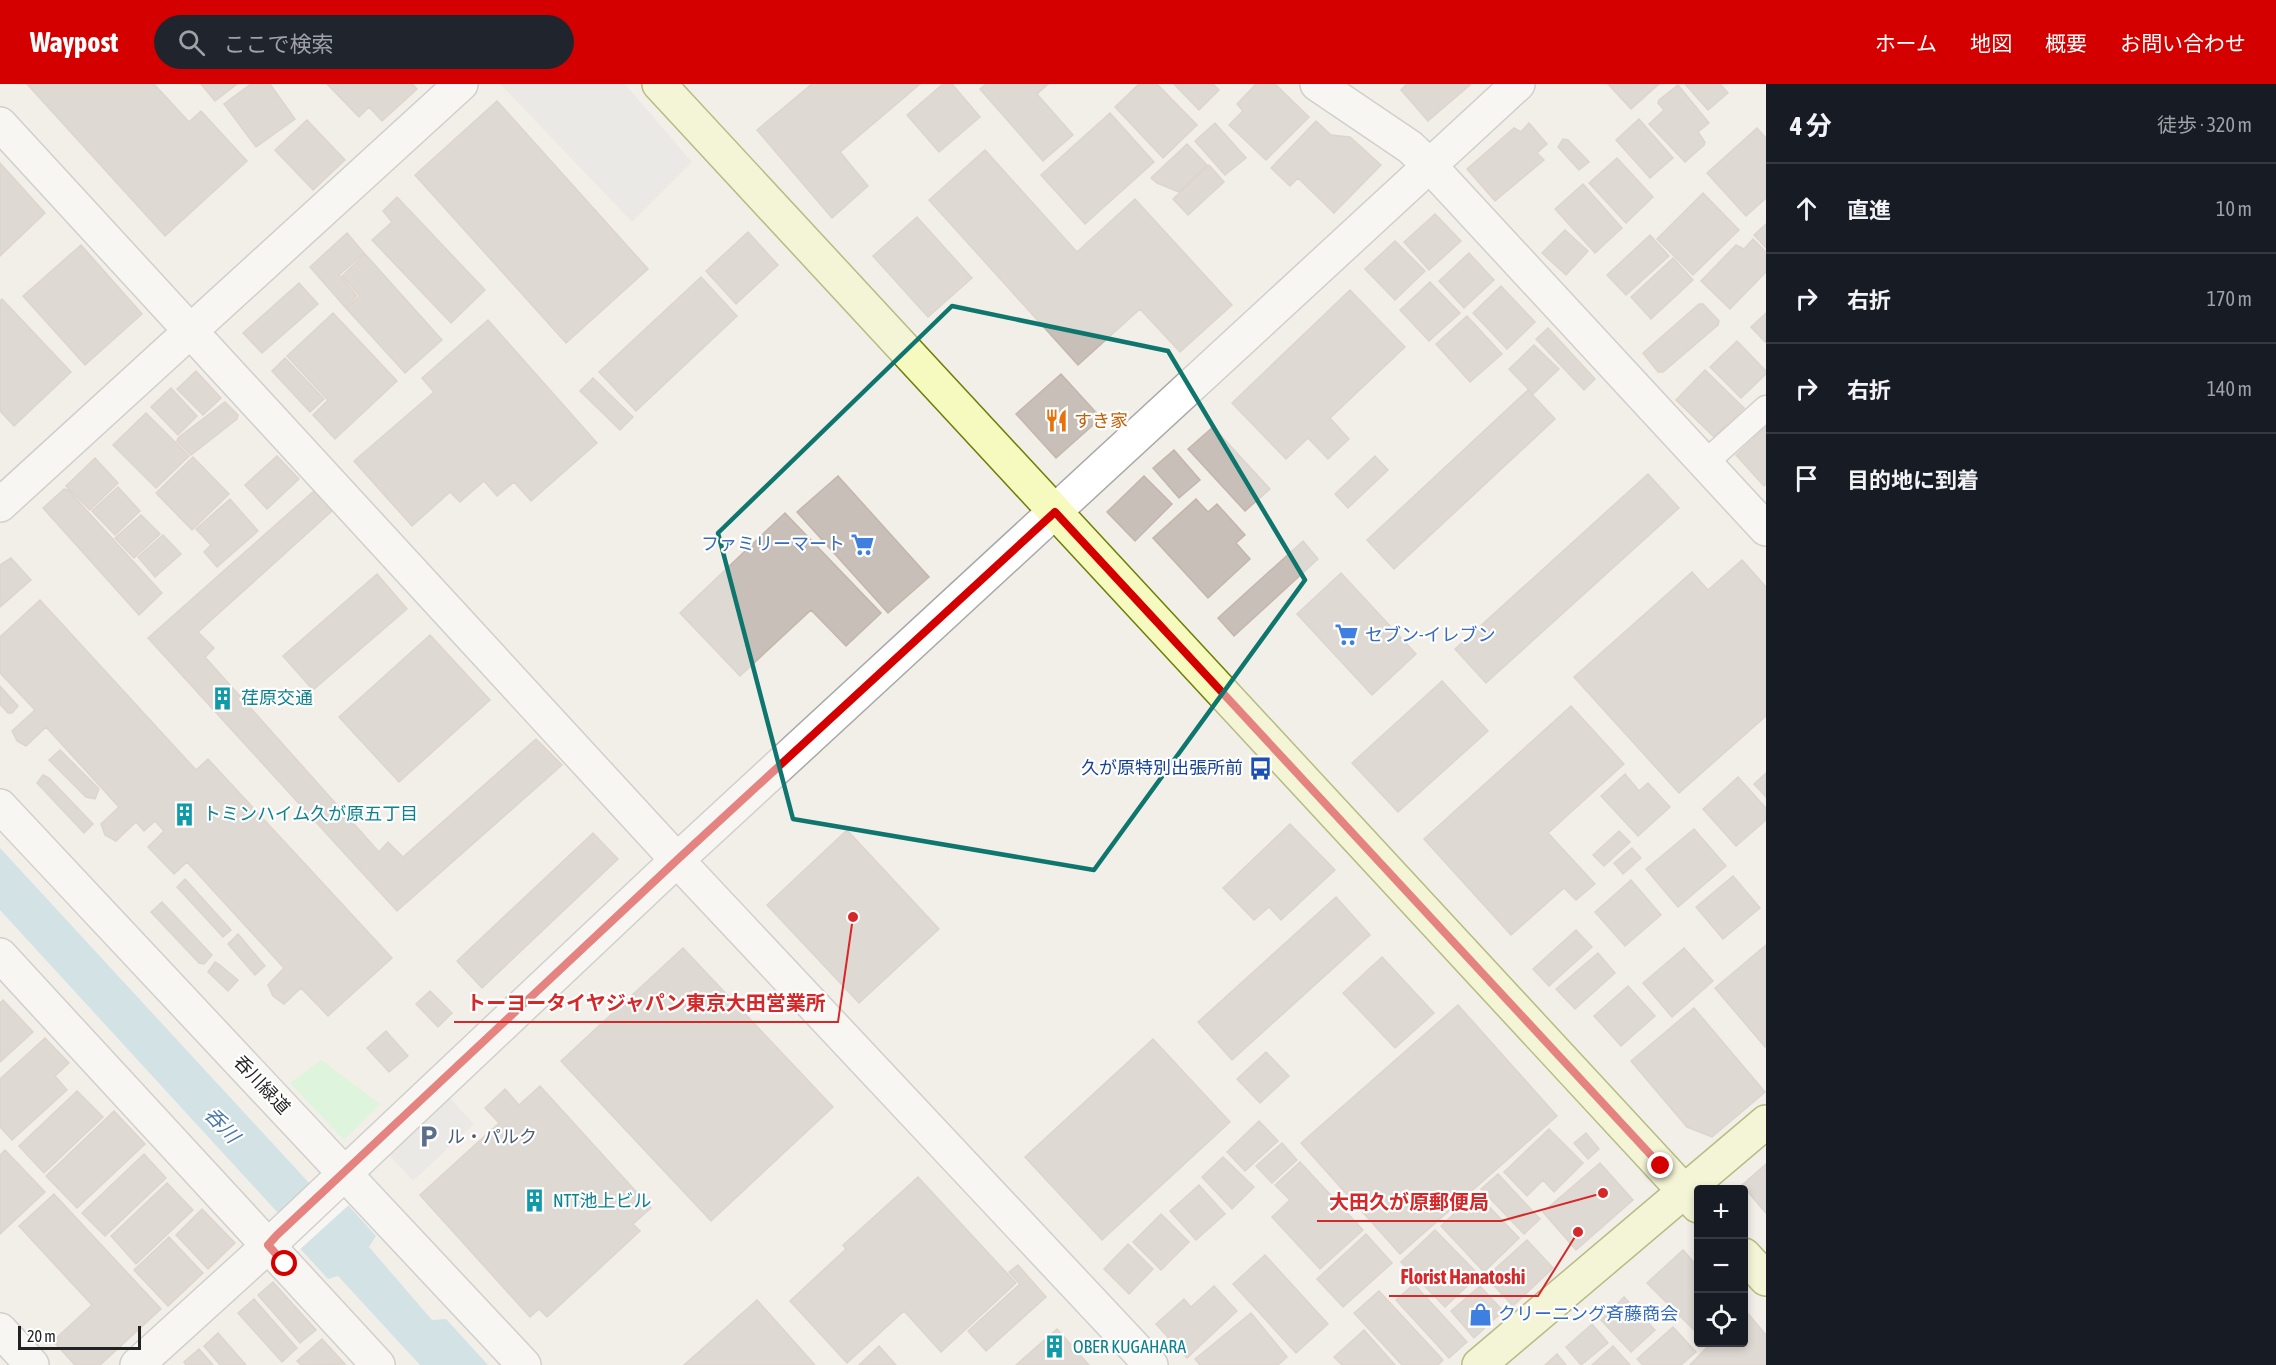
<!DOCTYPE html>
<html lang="ja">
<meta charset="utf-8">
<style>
:root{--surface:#171b24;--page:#20242c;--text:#f1f3f6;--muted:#9ea1a6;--line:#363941;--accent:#d40000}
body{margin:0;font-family:"Asap Condensed","Noto Sans JP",sans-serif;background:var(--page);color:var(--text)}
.controls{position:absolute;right:18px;bottom:18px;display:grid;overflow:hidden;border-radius:6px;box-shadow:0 3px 9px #0003}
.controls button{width:54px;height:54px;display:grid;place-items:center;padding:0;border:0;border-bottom:2px solid var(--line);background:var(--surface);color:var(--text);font:30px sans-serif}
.scale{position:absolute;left:18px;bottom:15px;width:123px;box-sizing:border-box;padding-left:6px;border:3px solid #222;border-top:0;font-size:16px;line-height:21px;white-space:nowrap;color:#222;-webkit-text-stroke:4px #fff;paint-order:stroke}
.stop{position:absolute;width:18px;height:18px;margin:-14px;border:4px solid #d40000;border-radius:50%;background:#fff}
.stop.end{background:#d40000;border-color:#fff;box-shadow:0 2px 6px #0008}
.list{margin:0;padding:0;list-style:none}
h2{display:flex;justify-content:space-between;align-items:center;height:78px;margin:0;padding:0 24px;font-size:26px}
h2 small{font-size:20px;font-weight:400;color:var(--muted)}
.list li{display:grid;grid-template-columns:39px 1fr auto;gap:18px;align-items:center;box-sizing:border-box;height:90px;padding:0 24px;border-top:2px solid var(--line)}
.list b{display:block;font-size:22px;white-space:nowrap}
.list em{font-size:20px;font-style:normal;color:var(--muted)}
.icon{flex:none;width:33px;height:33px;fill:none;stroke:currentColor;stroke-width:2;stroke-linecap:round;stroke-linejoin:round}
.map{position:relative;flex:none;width:1766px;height:1281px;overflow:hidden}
header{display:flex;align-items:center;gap:36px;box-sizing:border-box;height:84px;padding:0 30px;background:var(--accent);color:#fff}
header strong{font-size:28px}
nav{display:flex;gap:33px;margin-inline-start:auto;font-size:21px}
.search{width:420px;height:54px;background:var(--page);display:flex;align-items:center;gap:15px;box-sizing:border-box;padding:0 21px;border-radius:33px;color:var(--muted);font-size:22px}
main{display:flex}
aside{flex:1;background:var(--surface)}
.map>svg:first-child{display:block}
.park{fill:#c8facc}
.parking{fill:#e2e2e2}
.water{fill:#aad3df}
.pier{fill:#fff}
.building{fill:#c7bfb8;stroke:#c4b6ab;stroke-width:1.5}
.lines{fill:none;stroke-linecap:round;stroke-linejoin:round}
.lane-casing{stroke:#a9a9a9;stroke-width:27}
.street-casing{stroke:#a9a9a9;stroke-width:36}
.secondary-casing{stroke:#707d05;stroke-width:36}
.lane{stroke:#fff;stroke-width:24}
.street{stroke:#fff;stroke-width:33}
.secondary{stroke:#f7fabf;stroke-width:33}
.route{stroke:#d40000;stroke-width:8}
.marked{fill:none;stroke:#0f766e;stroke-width:4.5;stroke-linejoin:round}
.labels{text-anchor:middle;stroke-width:4.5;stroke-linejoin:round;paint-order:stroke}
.food-label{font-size:18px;fill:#c56008;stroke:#fff;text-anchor:start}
.shop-label{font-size:18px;fill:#366cbe;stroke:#fff;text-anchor:start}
.culture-label{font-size:18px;fill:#0d838f;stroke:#fff;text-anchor:start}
.transit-label{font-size:18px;fill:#164399;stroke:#fff;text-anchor:end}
.street-label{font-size:18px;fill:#222;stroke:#fff}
.service-label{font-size:18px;fill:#4e5e75;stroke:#fff;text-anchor:start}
.water-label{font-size:20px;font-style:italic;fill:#4a7aab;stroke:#fff}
.leader{fill:none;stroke:#d62828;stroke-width:2}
.callout-dot{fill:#d62828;stroke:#fff;stroke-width:2}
.callout-label{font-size:20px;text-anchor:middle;font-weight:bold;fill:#d62828;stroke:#fff;stroke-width:4.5;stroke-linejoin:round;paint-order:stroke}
</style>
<header>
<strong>Waypost</strong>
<div class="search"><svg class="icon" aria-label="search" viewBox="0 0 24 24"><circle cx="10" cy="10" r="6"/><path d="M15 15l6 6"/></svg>ここで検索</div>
<nav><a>ホーム</a><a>地図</a><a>概要</a><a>お問い合わせ</a></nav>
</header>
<main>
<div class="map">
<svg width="1766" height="1281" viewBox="0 0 1766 1281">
<rect width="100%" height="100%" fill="#f2efe9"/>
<!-- park -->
<path class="park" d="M321 976 380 1020 344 1056 290 999Z"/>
<!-- parking -->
<path class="parking" d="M500 0H625L692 78 632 138Z
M446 1010 474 1040 413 1097 384 1066Z"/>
<!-- water -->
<path class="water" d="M0 764 310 1100 321 1091 376 1152 369 1163 432 1236 446 1235 488 1281H420L338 1192 328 1195 273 1135 279 1130 0 826Z"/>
<!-- pier -->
<path class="pier" d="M324 1088 351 1119 297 1168 270 1137Z"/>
<!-- building -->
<path class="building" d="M27 0H154L189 38 201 27 247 77 165 152Z
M201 0H237L215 17Z
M251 0H270L295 35 256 63 224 20Z
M327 0H412L417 5 382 37 369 23 359 33Z
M812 0H920L840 68 868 102 832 134 757 46Z
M943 0H952L980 33 939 68 907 31Z
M986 0H1048L1037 10 1073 51 1043 77 980 5Z
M1139 0H1157L1197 41 1163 74 1115 23Z
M1174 0H1213L1219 6 1199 26Z
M1256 0H1275L1309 33 1266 76 1229 41 1243 27 1237 20Z
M1407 0H1470V1L1428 37 1401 6Z
M1608 0H1659L1631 25Z
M1685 0H1720L1728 9 1708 26Z
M1678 1 1709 39 1698 48 1705 58 1704 61 1685 78 1649 40 1664 26 1658 19 1659 16Z
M497 17 648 185 566 259 415 91Z
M1110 29 1154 78 1085 140 1041 91Z
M1639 35 1673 74 1650 94 1616 56Z
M307 36 345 76 313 106 275 66Z
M1316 37 1331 51 1350 53 1381 81 1334 129 1298 94 1290 102 1271 84Z
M1215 39 1246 74 1225 91 1195 57Z
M1529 39 1547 60 1537 69 1544 76 1495 117 1467 85 1514 44 1521 48Z
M1757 44 1766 54V114L1746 132 1707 89Z
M1563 55 1568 56 1589 78 1579 86 1558 63Z
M1187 60 1207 81 1179 108 1157 99 1151 94Z
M985 66 1077 168 1135 115 1232 221 1180 268 1140 225 1078 281 929 116Z
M1617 74 1653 113 1626 139 1589 99Z
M0 79 45 129 0 172Z
M1209 81 1224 98 1188 131 1173 115Z
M1583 100 1622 144 1595 169 1555 125Z
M1703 109 1739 146 1693 191 1657 155Z
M397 113 485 206 451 239 372 156 392 138 383 127Z
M1435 130 1461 157 1429 186 1404 158Z
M917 133 972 194 928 233 873 172Z
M1766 140V164L1754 151Z
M1565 146 1588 167 1566 191 1542 169Z
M748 148 778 181 736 220 706 187Z
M347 149 364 169 339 191 357 212 345 223 310 183Z
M1650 151 1669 172 1626 211 1607 191Z
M1753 155 1766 168V188L1730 225 1701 197 1736 161 1744 165Z
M1395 157 1425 187 1395 216 1365 185Z
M81 161 142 230 85 281 23 212Z
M1469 169 1494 196 1464 224 1439 197Z
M365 170 442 256 405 289 346 224 360 212 342 192Z
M1673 174 1693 196 1651 235 1631 213Z
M701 193 737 232 636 327 599 288Z
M1430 198 1460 229 1429 257 1400 226Z
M299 199 318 220 262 269 243 249Z
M1501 202 1535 238 1507 265 1473 229Z
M1350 206 1405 263 1330 334 1349 355 1328 375 1308 354 1286 375 1232 319Z
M2 215 71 288 14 342 0 327V217Z
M1699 220H1703L1719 237 1718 241 1663 288H1658L1643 269Z
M333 229 397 297 335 355 313 331 328 316 287 272Z
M1766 229V259L1751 243Z
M1467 232 1502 270 1470 298 1436 260Z
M488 236 597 359 531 417 514 398 497 412 484 397 460 418 450 408 412 442 354 377 434 308 422 294Z
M1548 244 1595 295 1584 306 1536 255Z
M1737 257 1766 287V290L1741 314 1710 283Z
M1534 261 1559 285 1533 310 1509 285Z
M285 274 324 315 310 328 272 287Z
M1705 286 1744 324 1714 353 1676 316Z
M196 287 221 314 203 331 177 305Z
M1061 290 1101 334 1056 374 1016 330Z
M593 294 633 333 620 346 580 307Z
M171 304 197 332 178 351 151 323Z
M1528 306 1555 335 1394 485 1367 456Z
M225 318 238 331 237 335 191 371 177 357 178 354Z
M146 329 189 372 156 404 113 361Z
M1213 343 1270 405 1245 427 1188 365Z
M1766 343V400L1764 402 1736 371Z
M1174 366 1200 396 1179 414 1153 384Z
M277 372 299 395 267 425 245 401Z
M1375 372 1388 386 1348 424 1335 410Z
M193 373 229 410 192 446 156 409Z
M95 374 118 399 90 426 66 402Z
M1648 390 1679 424 1486 599 1455 565Z
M838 392 929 493 888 529 797 428Z
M1144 392 1172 420 1135 457 1107 428Z
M118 403 140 427 115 451 92 427Z
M64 405 68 406 162 509 139 531 43 424Z
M315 406 332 427 198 548 214 564 205 573 379 768 388 758 403 773 536 655 562 681 397 827 148 554Z
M230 415 258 447 217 483 204 468 211 461 196 445Z
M1196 415 1208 428 1217 420 1245 451 1236 459 1250 475 1208 514 1153 454Z
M785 429 881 529 846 562 811 526 740 592 680 529Z
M141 431 160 450 134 474 115 454Z
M163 451 181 470 155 493 138 473Z
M1303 457 1318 475 1234 552 1218 534Z
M11 474 31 496 0 523V481Z
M1742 476 1766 503V632L1679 709 1574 593 1692 488 1708 506Z
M1341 489 1416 570 1372 611 1297 530Z
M377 490 407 525 313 606 283 572Z
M40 516 196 686 208 675 392 874 328 932 301 904 284 920 273 912 268 901 284 884 187 778 174 790 148 763 164 747 155 737 144 747 136 738 116 757 105 751 101 740 119 723 46 643 26 662 17 657 12 647 35 626 0 589V553Z
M430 551 490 616 399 698 339 633Z
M1442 597 1488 647 1398 728 1352 679Z
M0 602 18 622 12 629H8L0 620Z
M1571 622 1624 680 1548 749 1595 800 1576 816 1564 804 1511 851 1424 755Z
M60 666 99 705 95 715 86 713 49 676Z
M1766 689V713L1754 700Z
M1625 690 1639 707 1648 699 1670 723 1638 752 1601 712Z
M43 691 49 694 93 740 84 749 37 699Z
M1738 693 1766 724V736L1736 762 1703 725Z
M1290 740 1335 786 1281 836 1269 823 1254 836 1223 804Z
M1694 745 1726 782 1678 823 1646 785Z
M847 746 939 845 859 919 767 821Z
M1619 747 1630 758 1604 782 1593 771Z
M593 749 618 775 482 904 457 877Z
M1632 764 1641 774 1623 790 1614 779Z
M1733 792 1760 824 1723 855 1696 823Z
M185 795 231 846 223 853 177 803Z
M1631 796 1661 831 1625 862 1595 828Z
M1336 813 1370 851 1232 976 1198 938Z
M162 818 212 871 204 880 199 879 151 828Z
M1576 846 1592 863 1549 902 1533 885Z
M238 850 265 882 255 891 228 860Z
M1766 861V962L1765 963 1715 904Z
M683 864 833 1023 711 1137 561 977Z
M1684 864 1713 897 1672 933 1643 899Z
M1598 869 1615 889 1575 925 1556 905Z
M1382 873 1434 929 1395 964 1343 909Z
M215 878 220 881 238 896 228 907 208 888Z
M1628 902 1655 932 1621 962 1594 932Z
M430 907 452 929 438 943 416 920Z
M3 916 33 948 0 978V919Z
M1458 921 1557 1032 1400 1170 1301 1059Z
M1694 924 1765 1008 1712 1053 1687 1043 1631 977Z
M386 947 408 972 389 988 367 964Z
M45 954 69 979 55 992 67 1006 12 1056 0 1043V995Z
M1153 955 1230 1038 1102 1156 1025 1073Z
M1266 968 1289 992 1260 1019 1237 995Z
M540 1002 651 1124 633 1140 640 1147 547 1233 539 1225 530 1233 420 1111 499 1039 485 1024 505 1005 519 1021Z
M77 1007 103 1033 44 1089 19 1062Z
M114 1027 145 1060 77 1124 46 1092Z
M1259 1037 1278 1057 1245 1087 1227 1068Z
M1549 1045 1583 1079 1554 1108 1543 1096 1527 1112 1504 1088Z
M1586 1049 1599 1065 1588 1075 1574 1059Z
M1282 1059 1297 1076 1272 1099 1256 1082Z
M5 1066 45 1108 0 1150V1071Z
M144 1070 166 1094 105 1152 82 1129Z
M1223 1073 1254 1103 1232 1125 1202 1093Z
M1300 1078 1363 1146 1320 1185 1272 1133 1290 1116 1275 1101Z
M1600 1079 1633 1116 1576 1166 1543 1128Z
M1766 1080V1129L1742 1101Z
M1498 1090 1540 1135 1524 1150 1481 1105Z
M918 1093 1016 1199 941 1268 904 1227 847 1279 790 1217 846 1165 843 1161Z
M167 1099 193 1126 136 1180 111 1152Z
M1199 1101 1225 1130 1196 1156 1170 1127Z
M1476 1109 1519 1154 1484 1188 1441 1142Z
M54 1110 161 1225 100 1281H75L53 1257 92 1221 19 1142Z
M202 1125 235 1159 208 1185 176 1151Z
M1161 1130 1189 1158 1161 1186 1133 1158Z
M1435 1146 1479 1191 1445 1223 1401 1178Z
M1366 1150 1392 1179 1343 1223 1317 1195Z
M169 1153 203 1189 168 1222 134 1186Z
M1527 1156 1553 1184 1513 1222 1486 1193Z
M1128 1160 1153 1185 1129 1210 1104 1185Z
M1683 1166 1698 1183V1250L1647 1199Z
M1265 1171 1328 1240 1296 1269 1233 1200Z
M1018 1181 1046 1213 986 1267 968 1247 1020 1200 1009 1188Z
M273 1198 316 1246 300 1259 258 1211Z
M1414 1200 1467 1258 1449 1274 1396 1216Z
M1214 1202 1237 1227 1187 1274 1156 1240 1184 1215 1191 1223Z
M1480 1202 1503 1227 1474 1254 1451 1227Z
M1379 1207 1443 1276 1438 1281H1402L1354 1229Z
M1624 1213 1655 1246 1631 1268 1601 1236Z
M254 1215 297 1264 282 1278 238 1229Z
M757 1216 815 1281H684Z
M1745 1226 1766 1251V1281H1690L1712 1258H1744Z
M1251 1229 1287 1273 1278 1281H1200L1195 1275Z
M1592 1240 1608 1259 1581 1281 1566 1263Z
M1673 1243 1696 1268 1681 1281H1643L1637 1275Z
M1057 1245 1089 1281H1016Z
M1364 1246 1395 1281H1342L1334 1273Z
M218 1249 246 1281H220L204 1262Z
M322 1255 345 1280 301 1281 297 1277Z
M879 1262 896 1281H859Z
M1613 1262 1630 1281H1592Z
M199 1265 213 1281H186L184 1278Z
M1557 1270 1566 1281H1545Z"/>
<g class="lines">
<defs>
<path id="lane" d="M1705 379 1766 324"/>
<path id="street" d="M1317 0 1410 63 1430 82 1766 445
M0 40 677 776 1151 1281
M0 421 461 0
M0 722 524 1281
M0 871 378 1281
M0 1246 32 1281
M137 1281 268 1162 677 776 1518 0"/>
<path id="secondary" d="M659 0 1698 1122
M1744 1171 1766 1195
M1479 1281 1766 1038"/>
</defs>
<!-- lane casing -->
<use href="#lane" class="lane-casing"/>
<!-- street casing -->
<use href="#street" class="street-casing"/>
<!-- secondary casing -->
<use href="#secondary" class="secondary-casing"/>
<!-- lane -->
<use href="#lane" class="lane"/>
<!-- street -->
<use href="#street" class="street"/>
<!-- secondary -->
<use href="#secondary" class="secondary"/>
</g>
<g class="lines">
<!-- route -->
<path class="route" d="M285 1180 268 1161 277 1151 677 776 1055 428 1661 1082"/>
</g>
<!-- marked area -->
<path d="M0 0H1766V1281H0ZM952 222 1168 267 1305 496 1094 786 793 735 718 449Z" fill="#f2efe9" fill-opacity=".55" fill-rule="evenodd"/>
<path class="marked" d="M952 222 1168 267 1305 496 1094 786 793 735 718 449Z"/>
<!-- icons -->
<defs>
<symbol id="restaurant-bare" viewBox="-9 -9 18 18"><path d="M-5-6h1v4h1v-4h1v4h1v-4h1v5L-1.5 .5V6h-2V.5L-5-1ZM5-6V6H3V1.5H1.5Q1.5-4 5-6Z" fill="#e8710a" stroke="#fff" stroke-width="2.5" paint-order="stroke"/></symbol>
<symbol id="supermarket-bare" viewBox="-9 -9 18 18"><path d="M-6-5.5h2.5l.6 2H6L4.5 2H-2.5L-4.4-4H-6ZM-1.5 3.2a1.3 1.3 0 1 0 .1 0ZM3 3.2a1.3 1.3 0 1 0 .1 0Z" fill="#3f7fe0" stroke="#fff" stroke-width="2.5" paint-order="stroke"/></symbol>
<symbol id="building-bare" viewBox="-9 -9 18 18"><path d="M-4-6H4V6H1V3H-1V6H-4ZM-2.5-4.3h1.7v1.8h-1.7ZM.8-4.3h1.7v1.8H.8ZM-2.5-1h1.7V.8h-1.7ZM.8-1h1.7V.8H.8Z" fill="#0f9aa8" stroke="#fff" stroke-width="2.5" paint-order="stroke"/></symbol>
<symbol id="bus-bare" viewBox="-9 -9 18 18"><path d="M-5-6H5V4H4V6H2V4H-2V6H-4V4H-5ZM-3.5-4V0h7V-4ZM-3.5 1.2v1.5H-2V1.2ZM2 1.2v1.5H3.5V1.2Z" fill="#1a4fb4" stroke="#fff" stroke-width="2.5" paint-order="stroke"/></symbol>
<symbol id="parking-bare" viewBox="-9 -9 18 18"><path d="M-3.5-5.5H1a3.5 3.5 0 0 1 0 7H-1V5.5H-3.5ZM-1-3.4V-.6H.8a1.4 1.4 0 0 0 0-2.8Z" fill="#5c6f8a" stroke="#fff" stroke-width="2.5" paint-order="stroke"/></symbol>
<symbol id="shop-bare" viewBox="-9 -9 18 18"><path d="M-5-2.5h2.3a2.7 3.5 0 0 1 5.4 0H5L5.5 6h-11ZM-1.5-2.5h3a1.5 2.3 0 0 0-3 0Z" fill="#3f7fe0" stroke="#fff" stroke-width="2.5" paint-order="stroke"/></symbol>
</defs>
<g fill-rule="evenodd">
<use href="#restaurant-bare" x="1040" y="320" width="33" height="33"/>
<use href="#supermarket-bare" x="846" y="444" width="33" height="33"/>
<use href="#supermarket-bare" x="1330" y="534" width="33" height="33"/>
<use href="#building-bare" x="206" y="598" width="33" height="33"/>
<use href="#bus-bare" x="1244" y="668" width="33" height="33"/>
<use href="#building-bare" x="168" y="714" width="33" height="33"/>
<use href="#parking-bare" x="412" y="1036" width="33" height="33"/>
<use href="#building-bare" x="518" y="1100" width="33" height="33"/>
<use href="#shop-bare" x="1464" y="1214" width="33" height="33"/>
<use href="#building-bare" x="1038" y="1246" width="33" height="33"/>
</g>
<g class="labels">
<!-- food labels -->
<g class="food-label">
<text x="1074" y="343">すき家</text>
</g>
<!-- shop labels -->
<g class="shop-label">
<text x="845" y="466" text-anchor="end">ファミリーマート</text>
<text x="1365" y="557">セブン-イレブン</text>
<text x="1498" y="1236">クリーニング斉藤商会</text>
</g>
<!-- culture labels -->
<g class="culture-label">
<text x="241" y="620">荏原交通</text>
<text x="203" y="736">トミンハイム久が原五丁目</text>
<text x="553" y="1123">NTT池上ビル</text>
<text x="1073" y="1269">OBER KUGAHARA</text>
</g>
<!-- transit labels -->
<g class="transit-label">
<text x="1243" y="690">久が原特別出張所前</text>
</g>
<!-- street labels -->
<g class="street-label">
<text transform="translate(262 1001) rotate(47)" y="6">呑川緑道</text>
</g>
<!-- service labels -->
<g class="service-label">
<text x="447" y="1059">ル・パルク</text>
</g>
<!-- water labels -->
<g class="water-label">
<text transform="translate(222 1041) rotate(47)" y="7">呑川</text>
</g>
</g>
<!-- callouts -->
<path class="leader" d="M853 833L838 938H454M1603 1109L1501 1137H1317M1578 1148L1538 1212H1389"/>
<g class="callout-dot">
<circle cx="853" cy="833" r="6"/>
<circle cx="1603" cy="1109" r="6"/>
<circle cx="1578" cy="1148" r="6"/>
</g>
<g class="callout-label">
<text x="646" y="926">トーヨータイヤジャパン東京大田営業所</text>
<text x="1409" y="1125">大田久が原郵便局</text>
<text x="1463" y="1200">Florist Hanatoshi</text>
</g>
</svg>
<div class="controls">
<button>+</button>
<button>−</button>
<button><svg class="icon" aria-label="locate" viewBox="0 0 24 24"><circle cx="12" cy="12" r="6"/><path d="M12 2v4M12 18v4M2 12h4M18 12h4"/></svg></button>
</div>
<div class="scale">20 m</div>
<div class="stop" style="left:285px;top:1180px"></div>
<div class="stop end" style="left:1661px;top:1082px"></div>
</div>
<aside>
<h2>4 分<small>徒歩 · 320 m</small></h2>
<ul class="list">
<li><svg class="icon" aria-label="ahead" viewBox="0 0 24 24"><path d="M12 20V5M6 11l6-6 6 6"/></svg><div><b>直進</b></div><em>10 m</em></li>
<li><svg class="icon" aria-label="right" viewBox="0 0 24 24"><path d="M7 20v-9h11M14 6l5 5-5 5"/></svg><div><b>右折</b></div><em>170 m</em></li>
<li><svg class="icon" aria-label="right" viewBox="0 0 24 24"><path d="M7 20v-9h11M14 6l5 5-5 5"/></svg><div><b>右折</b></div><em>140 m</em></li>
<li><svg class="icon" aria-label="arrive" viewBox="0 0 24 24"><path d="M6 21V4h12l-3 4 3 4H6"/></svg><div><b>目的地に到着</b></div></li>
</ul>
</aside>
</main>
